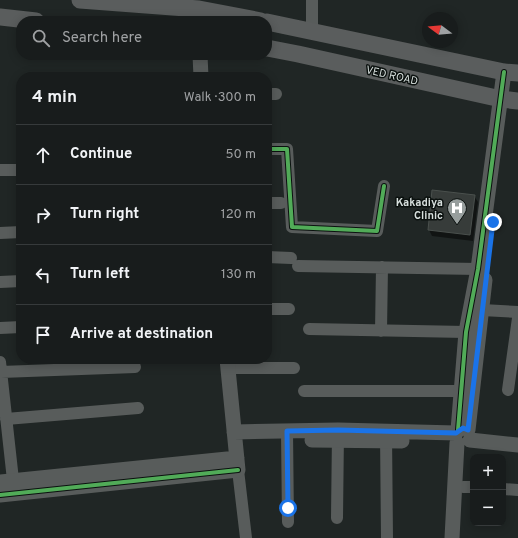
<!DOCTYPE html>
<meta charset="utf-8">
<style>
:root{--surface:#181c1c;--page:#212525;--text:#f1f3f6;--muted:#9fa1a3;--line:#363a3b}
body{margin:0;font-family:Overpass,sans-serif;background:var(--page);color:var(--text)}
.controls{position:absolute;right:12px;bottom:12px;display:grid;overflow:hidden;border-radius:8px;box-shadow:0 2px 10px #0003}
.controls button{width:36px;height:36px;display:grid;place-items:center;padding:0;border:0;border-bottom:1px solid var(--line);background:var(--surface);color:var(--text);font:20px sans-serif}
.compass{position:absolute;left:422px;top:12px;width:36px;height:36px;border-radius:50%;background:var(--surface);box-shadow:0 2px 10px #0003;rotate:286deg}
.stop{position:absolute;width:12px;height:12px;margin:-9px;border:3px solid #1a73e8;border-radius:50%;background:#fff}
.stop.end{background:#1a73e8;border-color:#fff;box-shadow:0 1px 4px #0008}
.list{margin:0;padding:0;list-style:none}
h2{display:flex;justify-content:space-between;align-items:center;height:52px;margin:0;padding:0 16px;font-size:17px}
h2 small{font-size:13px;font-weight:400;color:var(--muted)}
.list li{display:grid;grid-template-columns:26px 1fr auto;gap:12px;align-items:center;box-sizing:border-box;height:60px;padding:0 16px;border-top:1px solid var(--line)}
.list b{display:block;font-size:15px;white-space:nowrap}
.list em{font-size:13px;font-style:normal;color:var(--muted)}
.icon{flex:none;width:22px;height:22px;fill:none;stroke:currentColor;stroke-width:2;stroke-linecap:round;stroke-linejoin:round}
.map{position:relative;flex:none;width:518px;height:538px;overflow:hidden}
.search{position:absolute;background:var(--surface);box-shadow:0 2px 10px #0003;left:16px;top:16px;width:256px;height:44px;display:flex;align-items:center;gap:10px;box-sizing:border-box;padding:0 14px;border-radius:16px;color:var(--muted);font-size:15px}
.panel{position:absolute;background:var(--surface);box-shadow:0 2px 10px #0003;left:16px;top:72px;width:256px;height:292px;border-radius:16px}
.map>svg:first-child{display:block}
.shadow{fill:#0007}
.building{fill:#373c3a;stroke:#4a504d}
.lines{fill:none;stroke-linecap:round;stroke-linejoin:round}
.minor{stroke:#585c5b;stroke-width:12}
.tertiary{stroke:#585c5b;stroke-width:15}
.secondary{stroke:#5a5d5d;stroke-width:17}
.cycleway-casing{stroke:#0b110f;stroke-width:6}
.cycleway{stroke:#51ab58;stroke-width:4}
.route{stroke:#1a73e8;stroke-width:5}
.labels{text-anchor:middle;stroke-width:3;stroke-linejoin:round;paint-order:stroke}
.street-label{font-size:11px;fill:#d7dfdd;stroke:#0b110f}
.poi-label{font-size:11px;font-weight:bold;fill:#d7dfdd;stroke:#0b110f;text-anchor:end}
</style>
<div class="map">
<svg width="518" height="538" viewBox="0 0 518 538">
<rect width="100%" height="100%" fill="#202625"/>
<!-- shadow -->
<path class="shadow" d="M474 196 478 202 473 241 432 236 429 230Z"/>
<!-- building -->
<path class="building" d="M432 190 475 195 470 235 428 230Z"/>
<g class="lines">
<!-- minor -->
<path class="minor" d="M312 31V0
M267 94H276
M267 149H287L292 227 377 231 384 186
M0 170H21
M267 203H281
M0 233 21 232
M267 257 291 258
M298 266 478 269
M0 282 21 281
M267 309H289
M482 310 518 312
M0 328 21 327
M309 329 466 332
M381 331 382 267
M0 362 14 489
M228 368H294
M1 372 135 367
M508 390 518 318
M304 391H461
M6 419 138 408
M287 431 288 522
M386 433 387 538
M238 470 246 538
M463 487H473
M503 489 518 490
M337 518 338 432"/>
<!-- tertiary -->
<path class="tertiary" d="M200 55 201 77
M458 430 466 332 478 269 504 72
M468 430 485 280
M234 432 338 430 456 433
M312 440 402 441
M470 440 518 445
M0 482 237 458
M0 495 238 470 227 359
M452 538 457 443"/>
<!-- secondary -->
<path class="secondary" d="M80 0 199 9 261 21
M0 17 36 21
M267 22 504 72 518 73
M267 48 298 54 501 99 518 101"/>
<defs>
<path id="cycleway" d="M267 149H287L292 227 377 231 384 186
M458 430 466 332 478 269 504 72
M0 495 238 470"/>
</defs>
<!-- cycleway casing -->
<use href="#cycleway" class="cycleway-casing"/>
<!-- cycleway -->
<use href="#cycleway" class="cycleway"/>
</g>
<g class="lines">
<!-- route -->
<path class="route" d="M288 508 287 431 338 430 456 433 463 428 468 430 493 222"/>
</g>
<!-- icons -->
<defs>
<symbol id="hospital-pin" viewBox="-11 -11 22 30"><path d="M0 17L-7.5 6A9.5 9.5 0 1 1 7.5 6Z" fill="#979e9d" stroke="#0b110f"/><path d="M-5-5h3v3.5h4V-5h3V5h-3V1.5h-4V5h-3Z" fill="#fff"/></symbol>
</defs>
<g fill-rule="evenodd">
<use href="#hospital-pin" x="446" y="197" width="22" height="30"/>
</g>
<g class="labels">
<!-- street labels -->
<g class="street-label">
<text transform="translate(392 75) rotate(13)" y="4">VED ROAD</text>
</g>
<!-- poi labels -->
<g class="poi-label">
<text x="443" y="206">Kakadiya<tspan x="443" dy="13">Clinic</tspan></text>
</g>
</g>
</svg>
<div class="controls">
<button>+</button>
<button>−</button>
</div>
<svg class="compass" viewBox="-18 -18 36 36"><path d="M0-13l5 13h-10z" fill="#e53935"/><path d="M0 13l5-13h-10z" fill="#9fa1a3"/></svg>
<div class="stop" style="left:288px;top:508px"></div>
<div class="stop end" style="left:493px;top:222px"></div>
<div class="search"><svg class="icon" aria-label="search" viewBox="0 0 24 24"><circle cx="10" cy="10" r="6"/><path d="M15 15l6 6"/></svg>Search here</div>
<section class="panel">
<h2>4 min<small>Walk · 300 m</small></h2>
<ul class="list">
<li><svg class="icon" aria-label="ahead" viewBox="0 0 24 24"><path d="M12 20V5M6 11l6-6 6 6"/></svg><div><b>Continue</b></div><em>50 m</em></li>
<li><svg class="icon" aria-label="right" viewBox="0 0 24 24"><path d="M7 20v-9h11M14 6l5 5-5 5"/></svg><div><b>Turn right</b></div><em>120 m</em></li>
<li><svg class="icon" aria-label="left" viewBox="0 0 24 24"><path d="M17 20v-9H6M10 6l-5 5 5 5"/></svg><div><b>Turn left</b></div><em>130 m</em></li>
<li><svg class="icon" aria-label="arrive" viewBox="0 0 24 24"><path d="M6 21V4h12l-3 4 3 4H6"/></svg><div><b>Arrive at destination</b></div></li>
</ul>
</section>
</div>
